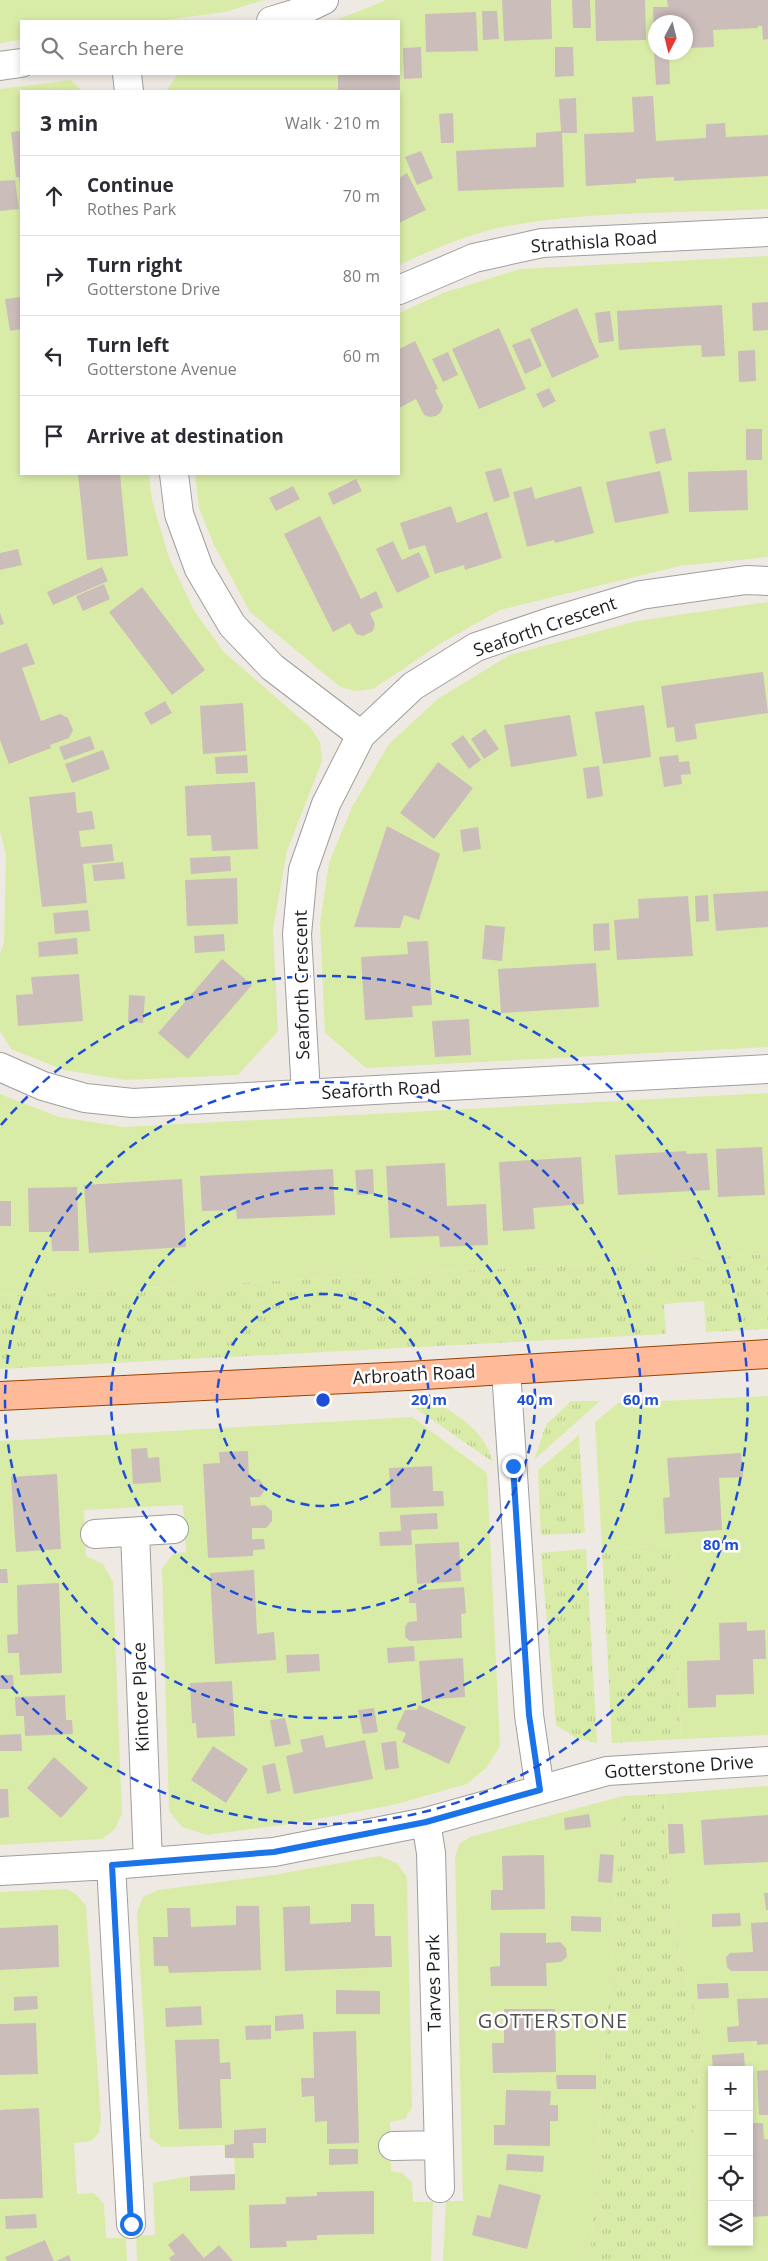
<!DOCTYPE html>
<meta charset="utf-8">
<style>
:root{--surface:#fff;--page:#f2f2f3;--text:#2b2b33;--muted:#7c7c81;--line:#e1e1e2}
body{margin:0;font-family:"Open Sans",sans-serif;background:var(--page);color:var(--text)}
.controls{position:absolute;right:15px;bottom:15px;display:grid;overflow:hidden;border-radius:0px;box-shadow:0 2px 8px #0003}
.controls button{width:45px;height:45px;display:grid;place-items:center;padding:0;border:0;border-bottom:1px solid var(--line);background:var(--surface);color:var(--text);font:25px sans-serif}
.compass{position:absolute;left:648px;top:15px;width:45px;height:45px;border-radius:50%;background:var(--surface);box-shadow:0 2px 8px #0003;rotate:187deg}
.stop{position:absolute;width:15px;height:15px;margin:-11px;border:4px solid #1a73e8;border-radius:50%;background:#fff}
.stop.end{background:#1a73e8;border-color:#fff;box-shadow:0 1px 5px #0008}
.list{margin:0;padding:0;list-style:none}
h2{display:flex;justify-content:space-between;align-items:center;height:65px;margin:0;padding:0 20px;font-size:21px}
h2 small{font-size:16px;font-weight:400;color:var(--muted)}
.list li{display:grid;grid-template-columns:32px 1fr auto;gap:15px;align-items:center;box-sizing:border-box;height:80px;padding:0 20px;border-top:1px solid var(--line)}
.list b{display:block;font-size:19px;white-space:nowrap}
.list p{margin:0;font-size:16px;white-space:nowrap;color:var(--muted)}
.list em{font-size:16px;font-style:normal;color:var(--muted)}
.icon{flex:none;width:28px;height:28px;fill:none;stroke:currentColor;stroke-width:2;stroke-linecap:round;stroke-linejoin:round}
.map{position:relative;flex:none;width:768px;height:2261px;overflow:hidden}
.search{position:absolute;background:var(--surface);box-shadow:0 2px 8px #0003;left:20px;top:20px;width:380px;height:55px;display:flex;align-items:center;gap:12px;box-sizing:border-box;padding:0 18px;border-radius:0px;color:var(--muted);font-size:19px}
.panel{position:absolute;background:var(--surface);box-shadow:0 2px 8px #0003;left:20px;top:90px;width:380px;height:385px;border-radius:0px}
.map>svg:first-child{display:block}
.grass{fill:url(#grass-tufts)}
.garden{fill:#d9eca7;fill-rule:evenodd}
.building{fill:#cbbdba}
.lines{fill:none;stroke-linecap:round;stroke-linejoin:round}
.street-casing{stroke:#9f9f9f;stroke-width:30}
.primary-casing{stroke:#984200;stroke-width:30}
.street{stroke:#fff;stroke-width:28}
.primary{stroke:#fb9;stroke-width:28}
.route{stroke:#1a73e8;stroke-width:6}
.ring{fill:none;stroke:#1d4ed8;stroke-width:2.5;stroke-dasharray:9 6}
.labels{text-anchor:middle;stroke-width:5;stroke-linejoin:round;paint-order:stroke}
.street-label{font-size:18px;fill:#1e1e1e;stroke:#fff}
.quarter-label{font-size:20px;letter-spacing:1px;fill:#515151;stroke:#fff}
.centre{fill:#1d4ed8;stroke:#fff;stroke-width:2.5}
.ring-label{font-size:15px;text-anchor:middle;font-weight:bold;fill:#1d4ed8;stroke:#fff;stroke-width:5;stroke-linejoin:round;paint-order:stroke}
</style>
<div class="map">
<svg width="768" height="2261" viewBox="0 0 768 2261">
<defs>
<pattern id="grass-tufts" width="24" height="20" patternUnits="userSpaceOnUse" patternTransform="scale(1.25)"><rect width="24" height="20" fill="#d9eca7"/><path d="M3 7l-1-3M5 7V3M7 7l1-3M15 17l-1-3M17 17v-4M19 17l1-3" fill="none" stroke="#baca8f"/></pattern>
</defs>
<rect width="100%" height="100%" fill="#efe9e3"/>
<!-- grass -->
<path class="grass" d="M768 1254V1329L706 1332 704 1301 664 1304 666 1334 0 1369V1296Z
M571 1401H600L534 1460 546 1425Z
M444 1407C469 1423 484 1434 493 1462L415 1408Z
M579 1435 585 1533 541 1535 538 1470Z
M673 1545 681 1739 612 1743 602 1549Z
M586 1549 597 1743 576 1738 556 1725 541 1553Z
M664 1794 671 1916 703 2045 688 2180 692 2261H580L590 2260 623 1796Z"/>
<!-- garden -->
<path class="garden" d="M0 0H264L225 12 157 21H21V40L0 43Z
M386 0H768V209C686 213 594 211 513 225 473 232 436 248 399 265V91H166L178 74H399V21H334ZM656 22H686V52H656Z
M71 80 82 91H21V474H149L152 500 169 558 195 612 224 652 310 727 320 742 322 761 287 851 273 929 278 1031 238 1075 126 1080 64 1070 11 1049 0 1031V954L4 943 6 856 0 831V89Z
M768 256V557L679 566 500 610 443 642 373 689 356 691 340 687 250 612 214 545 199 508 195 474H399V313L443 293 520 269Z
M768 602V1047L366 1068 325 1033 320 923 329 863 352 807 389 744 439 698 510 655 637 621Z
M768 1093V1254L0 1296V1094L59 1117 125 1127Z
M768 1396V1735L681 1739 673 1545 602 1549 595 1422 618 1403Z
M412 1417 487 1473 500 1746 487 1767 467 1784 393 1805 290 1824 207 1835 182 1827 169 1811 162 1569 173 1554 186 1552 183 1505 84 1510 86 1556 103 1564 113 1582 122 1814 115 1829 102 1839 0 1845V1441Z
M768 1786V2261H692L688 2180 703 2045 671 1916 664 1794ZM712 2070H749V2242H712Z
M623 1796 590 2261H443L446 2201H463L455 1857 459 1844 470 1837Z
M379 1856 397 1863 407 1877 412 2107 405 2119 390 2122 391 2171 402 2173 412 2182 413 2202H433L431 2261H137L136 2236 155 2235 153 2183 190 2176 235 2174 234 2158H225L224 2145 162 2147 150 2138 137 1912 143 1897 158 1890 273 1875Z
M67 1889 77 1895 86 1906 101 2119 99 2133 91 2141 74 2143 77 2194 94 2193 104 2204 106 2238H126L127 2261H0V1892Z"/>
<!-- building -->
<path class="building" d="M502 0H551L552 39 504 41Z
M572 0H590L591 28H573Z
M595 0H645L646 40 596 41Z
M667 0H768V39L763 40 762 26H758V28L713 30 714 47 686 48V22H656L654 38 653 7H668Z
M482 11H497L499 39 483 40Z
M476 12 478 51 426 52 425 14Z
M421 47 422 78 404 79 403 48Z
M555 47H573L574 76 555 77Z
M654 52H669L670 84 656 85Z
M338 74H400V91H338Z
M653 96 656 141 706 138V124L725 123 726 137 768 135V176L674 181V177L636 179V183L586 186 584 134 634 132 632 97Z
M576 98 577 133H562L564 187 458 191 456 151 536 147V133L561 131 559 99Z
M453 113 454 143H441L439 114Z
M21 131V182H20L19 177H16L11 132Z
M421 151 433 178 417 185 405 157Z
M407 173 426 210 399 223V178Z
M15 180 19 209 0 211V181Z
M21 297V329L10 331 5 299Z
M768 302V330L753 331 752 303Z
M722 305 725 356 702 357 701 345 619 350 617 311Z
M577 308 599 357 552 378 530 329Z
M610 311 614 341 599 343 595 313Z
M499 328 526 389 479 409 452 349Z
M530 338 542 366 525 374 512 345Z
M415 341 438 389 435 390 443 406 441 412 436 416 430 417 424 415 416 399 399 408V349Z
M755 350 756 381 739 382 738 351Z
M448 352 458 375 443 382 432 359Z
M549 388 556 401 543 408 536 394Z
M665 428 672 460 656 464 649 432Z
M746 429H762V460H746Z
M501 468 510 497 494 502 485 472Z
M747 470 748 510 689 512 688 472Z
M660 471 669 513 615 523 606 482Z
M78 474H120L128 556 87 560Z
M356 479 362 491 333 505 328 493Z
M293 486 300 499 276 511 269 498Z
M581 486 594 533 555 543 554 540 527 547 513 492 532 487 535 499Z
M451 506 457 523 487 512 502 558 465 570 464 565 435 574 425 545 409 550 400 523Z
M320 516 361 599 376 591 383 607 370 613 375 624 373 631 363 636 356 634 350 623 333 632 284 534Z
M393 541 402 560 419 552 430 577 397 593 376 549Z
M18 549 22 565 0 570V553Z
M102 567 108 581 53 605 47 592Z
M104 584 110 599 83 611 76 596Z
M142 587 205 670 172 695 109 612Z
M0 613 4 624 0 625Z
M27 643 35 664 22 668 41 721 60 714 68 718 73 730 69 738 50 745 51 748 9 764 0 740V653Z
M763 672 768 713 695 724 697 739 676 742 674 727 667 728 661 686Z
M165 701 172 713 151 725 144 713Z
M243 703 246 751 203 754 200 706Z
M644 705 651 757 603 764 595 712Z
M570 715 577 756 511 767 504 725Z
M485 729 499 749 484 759 471 739Z
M463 735 481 760 469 769 451 744Z
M90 736 95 749 64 760 59 747Z
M103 750 110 769 72 783 65 764Z
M247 755 248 773 216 774 215 757Z
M678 755 679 762 689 761 691 774 681 775 682 784 664 787 659 757Z
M438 762 473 788 434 839 400 813Z
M599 766 603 796 587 799 583 768Z
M255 782 258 849 212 851 211 835 187 836 185 786Z
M75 792 77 813 92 811 95 829 79 831 81 847 112 844 114 861 83 864 87 903 42 907 29 797Z
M387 826 440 854 419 920 404 915 400 928 354 927Z
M478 827 481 849 463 852 460 830Z
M230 856 231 871 191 874 190 858Z
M123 862 125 879 94 881 92 865Z
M237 878 238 924 187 926 185 880Z
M768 891V927L716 931 713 894Z
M708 895 709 921 696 922 695 896Z
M688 896 693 956 617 960 614 920 639 918 638 899Z
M88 910 90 931 55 934 53 913Z
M609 923 610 950 594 951 593 924Z
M485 925 505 927 502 961 482 959Z
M224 934 225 951 195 953 194 936Z
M77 938 78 954 39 957 38 942Z
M428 941 432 1005 412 1006 413 1017 365 1020 361 957 408 954 407 942Z
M222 959 252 985 188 1059 158 1033Z
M596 963 599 1007 501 1013 498 969Z
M79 974 83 1021 18 1026 16 995 33 994 31 977Z
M129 995 145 996 143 1023 128 1022Z
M469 1019 471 1055 435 1057 432 1021Z
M762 1147 765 1195 718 1197 716 1149Z
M686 1151 687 1154 707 1153 710 1190 618 1195 615 1155Z
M581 1157 584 1204 533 1208 535 1229 503 1231 499 1162Z
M445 1163 447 1206 486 1204 488 1245 440 1247 439 1236 390 1238 386 1166Z
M333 1169 335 1215 237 1219 236 1210 202 1211 200 1176Z
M373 1169 374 1194 357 1195 355 1170Z
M182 1179 186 1247 89 1253 84 1185Z
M77 1187 79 1251H52L51 1232H29L28 1188Z
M0 1201H11V1226H0Z
M147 1448 148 1458 159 1457 161 1482 133 1484 131 1449Z
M248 1451 249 1480 259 1479 263 1484 264 1491 260 1497H250L251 1506 265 1505 272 1511V1521L266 1528H252V1539H264L265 1549 253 1550V1556L208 1558 203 1464 220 1463 219 1452Z
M741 1453 743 1477 719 1478 722 1530 665 1534 663 1498 670 1497 667 1458Z
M432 1466 433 1491H443L444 1506 391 1508 389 1468Z
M57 1474 61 1549 16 1552 11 1477Z
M437 1513 438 1529 411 1530 412 1545 380 1546 379 1532 401 1531 400 1515Z
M459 1542 461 1581 417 1584 415 1544Z
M0 1569H7L8 1583H0Z
M254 1570 257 1634 274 1632 276 1660 215 1664 210 1573Z
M59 1583 62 1673 20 1675 19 1653H8L7 1635 18 1634 17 1585Z
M464 1587 466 1613 461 1614 462 1638 410 1641 405 1637V1627L408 1622 417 1621 416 1603H409V1591Z
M747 1622V1631L765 1630 766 1659H753L754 1694 716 1695V1707L688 1708 687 1661 720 1660 719 1623Z
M414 1646 415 1661 388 1663 387 1648Z
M319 1654 320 1671 287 1673 286 1655Z
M463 1658 465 1697 422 1700 419 1661Z
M0 1675H13L14 1689H0Z
M232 1681 235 1736 197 1738 196 1723H192L190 1683Z
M65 1695 66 1720H72L73 1734 25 1736 24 1716H16L15 1697Z
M419 1705 466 1727 449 1764 402 1742 406 1733 396 1729 405 1710H417Z
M374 1708 378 1732 363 1734 358 1710Z
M285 1718 291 1744 275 1747 270 1720Z
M21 1734 22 1751H0V1735Z
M323 1735 326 1748 365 1740 373 1779 294 1794 286 1756 303 1752 300 1740Z
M396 1741 399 1768 385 1770 381 1743Z
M213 1746 248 1769 226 1803 191 1780Z
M54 1757 88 1788 61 1818 27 1788Z
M275 1763 281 1791 267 1794 262 1766Z
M0 1789H8L9 1817 0 1818Z
M589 1814 591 1827 565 1830 564 1818Z
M768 1815V1862L704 1865 701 1820Z
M668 1824H683L685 1853 669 1854Z
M600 1854 614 1855 612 1883 598 1882Z
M544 1855 545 1909 491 1910V1890H503L502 1856Z
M764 1893H768V1910H766Z
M351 1904H374L375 1936H391L392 1967 285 1971 283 1907 310 1906V1924L351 1922Z
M236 1906H259L261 1970 169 1973 168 1966H154L153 1937H168L167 1908H190L191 1927 236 1925Z
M740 1913 741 1926 712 1927V1914Z
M571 1916 601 1917V1932L571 1931Z
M768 1922V1971H731L727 1967 726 1957 730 1953 753 1952 751 1923Z
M58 1925 59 1967 0 1970V1928Z
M500 1933H546V1943L560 1942 566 1948 567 1957 561 1962 546 1963 547 1986H491L490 1967 500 1966Z
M728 1983 729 1998 698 1999 697 1984Z
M336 1990 380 1991V2014H336Z
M37 1996 38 2009 14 2011V1997Z
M768 1998V2044L757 2045V2041L728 2042 727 2027 739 2026 737 1999Z
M201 2006 202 2025 166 2027 165 2008Z
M504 2009H555L556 2072 493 2073 492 2043H504Z
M303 2014 304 2029 275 2031V2016Z
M36 2023 38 2074 0 2075V2024Z
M271 2025V2039L246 2040 245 2026Z
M356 2031 359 2143 327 2144V2121L315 2122 314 2096 302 2097 301 2078H314L313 2032Z
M219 2039 220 2063 230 2062 231 2079H220L222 2128 179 2129 175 2040Z
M744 2053 745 2069 713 2070 712 2055Z
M768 2070V2115H759L757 2071Z
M556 2075H596V2089H557Z
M506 2090 551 2091 550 2105H558V2121H550V2146L494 2145V2125H505Z
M39 2108 43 2198 0 2199V2110Z
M749 2123H763L764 2139H768V2216L749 2217Z
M266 2128V2143H253L254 2158H225V2145L234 2144V2130Z
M329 2149H358V2164L329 2165Z
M507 2154 544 2156 543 2172 506 2170Z
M235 2174V2190L190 2191V2176Z
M499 2184 541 2195 527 2249 472 2235 477 2215 490 2218Z
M374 2191V2234L317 2235V2240L286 2241 287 2247 250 2248 249 2205 286 2204V2197L317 2196V2192Z
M36 2214 37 2228 6 2229 5 2216Z
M183 2233 204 2258 219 2245 233 2261H171L169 2258 175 2254 168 2245Z
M45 2240 54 2261H7L5 2257Z
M69 2255 71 2261H56Z"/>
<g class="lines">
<defs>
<path id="street" d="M271 21 297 13 324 0
M0 66 21 63
M127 74 129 91
M399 290 474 258 542 243 768 232
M174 474 179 514 199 569 232 625 272 667 361 735
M0 1067 43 1086 85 1098 133 1103 768 1069
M306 1094 297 934 303 870 326 804 361 735 413 686 476 647 550 622 641 595 746 580 768 581
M506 1370 529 1715 540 1790
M135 1532 148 1862
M95 1534 174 1529
M426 1822 431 1853 440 2188
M111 1865 131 2224
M0 1871 111 1865 274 1852 426 1822 607 1771 768 1761
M393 2146 438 2145"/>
<path id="primary" d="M0 1396 408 1376 768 1354"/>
</defs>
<!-- street casing -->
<use href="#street" class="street-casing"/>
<!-- primary casing -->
<use href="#primary" class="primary-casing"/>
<!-- street -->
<use href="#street" class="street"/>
<!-- primary -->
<use href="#primary" class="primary"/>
</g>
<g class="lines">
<!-- route -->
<path class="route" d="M131 2224 112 1865 274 1852 426 1822 540 1790 529 1715 513 1466"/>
</g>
<!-- distance rings -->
<g class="ring">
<circle cx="323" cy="1400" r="106"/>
<circle cx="323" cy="1400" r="212"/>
<circle cx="323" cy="1400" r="318"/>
<path d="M1 1125A424 424 0 1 1 1 1675"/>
</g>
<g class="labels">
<!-- street labels -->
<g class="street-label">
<text transform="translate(594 242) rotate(-4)" y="6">Strathisla Road</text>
<text transform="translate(545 627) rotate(-19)" y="6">Seaforth Crescent</text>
<text transform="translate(302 985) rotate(-91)" y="6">Seaforth Crescent</text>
<text transform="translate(381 1090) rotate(-3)" y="6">Seaforth Road</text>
<text transform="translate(414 1375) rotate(-3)" y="6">Arbroath Road</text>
<text transform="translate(141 1697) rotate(-92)" y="6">Kintore Place</text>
<text transform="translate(679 1767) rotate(-4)" y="6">Gotterstone Drive</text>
<text transform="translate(434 1983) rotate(-91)" y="6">Tarves Park</text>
</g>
<!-- quarter labels -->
<g class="quarter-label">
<text x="553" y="2028">GOTTERSTONE</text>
</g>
</g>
<circle cx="323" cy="1400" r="8" class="centre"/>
<g class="ring-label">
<text x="429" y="1405">20 m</text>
<text x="535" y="1405">40 m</text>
<text x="641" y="1405">60 m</text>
<text x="721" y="1550">80 m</text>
</g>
</svg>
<div class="controls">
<button>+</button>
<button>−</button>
<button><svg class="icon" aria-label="locate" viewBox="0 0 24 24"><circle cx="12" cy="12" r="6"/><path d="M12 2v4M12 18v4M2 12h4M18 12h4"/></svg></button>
<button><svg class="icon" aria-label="layers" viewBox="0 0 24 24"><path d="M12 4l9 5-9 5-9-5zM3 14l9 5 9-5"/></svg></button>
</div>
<svg class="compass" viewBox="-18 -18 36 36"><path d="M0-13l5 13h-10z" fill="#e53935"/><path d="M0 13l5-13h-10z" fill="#7c7c81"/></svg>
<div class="stop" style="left:131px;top:2224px"></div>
<div class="stop end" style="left:513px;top:1466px"></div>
<div class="search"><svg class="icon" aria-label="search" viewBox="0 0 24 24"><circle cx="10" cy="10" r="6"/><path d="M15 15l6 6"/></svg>Search here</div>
<section class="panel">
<h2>3 min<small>Walk · 210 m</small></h2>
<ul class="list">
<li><svg class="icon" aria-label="ahead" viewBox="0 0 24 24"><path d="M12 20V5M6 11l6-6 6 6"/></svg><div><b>Continue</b><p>Rothes Park</p></div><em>70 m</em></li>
<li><svg class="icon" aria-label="right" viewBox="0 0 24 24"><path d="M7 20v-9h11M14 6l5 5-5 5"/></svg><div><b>Turn right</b><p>Gotterstone Drive</p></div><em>80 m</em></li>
<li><svg class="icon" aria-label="left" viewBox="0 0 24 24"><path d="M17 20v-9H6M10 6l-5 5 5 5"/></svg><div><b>Turn left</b><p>Gotterstone Avenue</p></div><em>60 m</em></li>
<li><svg class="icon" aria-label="arrive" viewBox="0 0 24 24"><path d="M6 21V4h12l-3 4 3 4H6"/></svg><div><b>Arrive at destination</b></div></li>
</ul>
</section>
</div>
